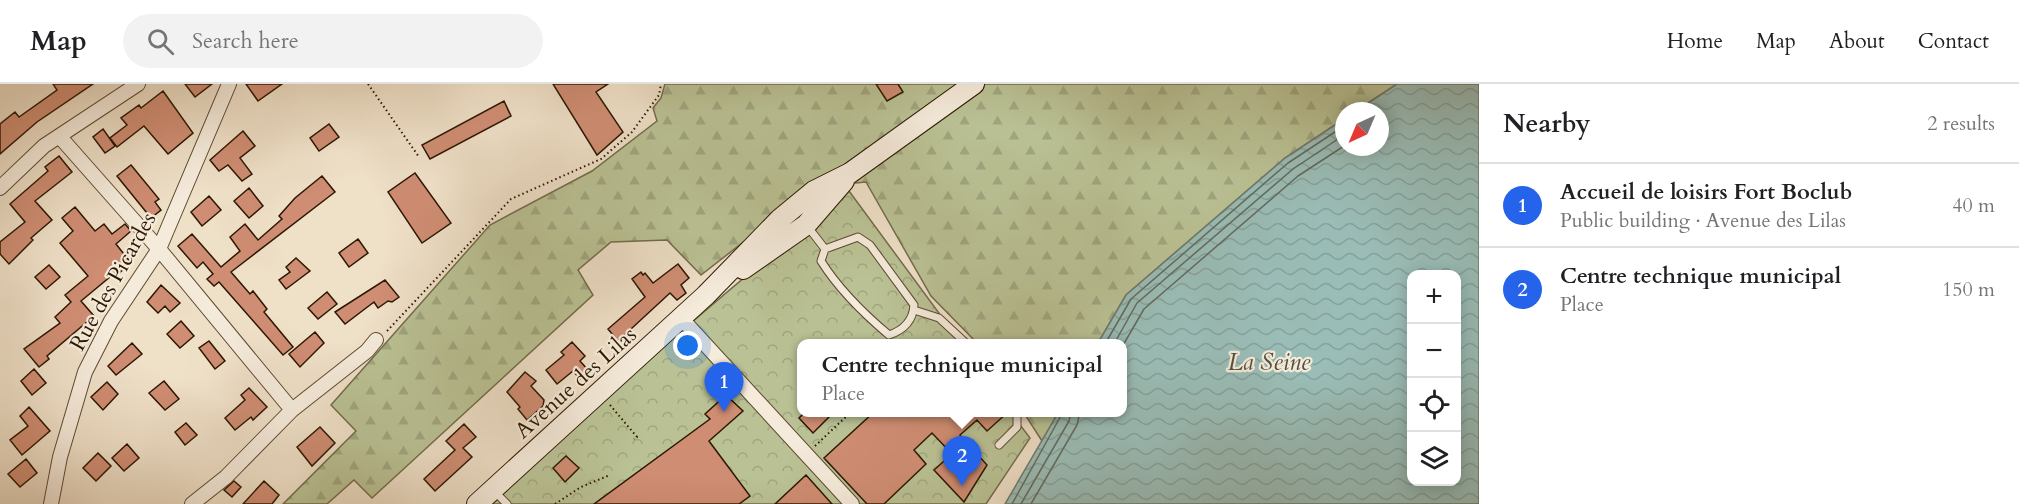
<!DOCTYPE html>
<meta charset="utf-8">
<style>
:root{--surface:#fff;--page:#f2f2f2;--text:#202124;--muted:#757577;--line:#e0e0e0;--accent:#2563eb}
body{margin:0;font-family:Cardo,serif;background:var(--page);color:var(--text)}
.controls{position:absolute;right:18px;bottom:18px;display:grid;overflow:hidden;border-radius:12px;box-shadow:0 3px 15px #0003}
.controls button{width:54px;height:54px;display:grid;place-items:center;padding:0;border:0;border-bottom:2px solid var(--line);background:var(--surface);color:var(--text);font:30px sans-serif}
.compass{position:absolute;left:1335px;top:18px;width:54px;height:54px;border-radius:50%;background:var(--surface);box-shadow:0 3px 15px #0003;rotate:224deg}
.you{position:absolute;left:688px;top:262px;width:21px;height:21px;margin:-15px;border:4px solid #fff;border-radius:50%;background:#1a73e8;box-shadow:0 0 0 9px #1a73e833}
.badge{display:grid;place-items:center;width:39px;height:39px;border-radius:50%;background:var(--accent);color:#fff;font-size:20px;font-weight:700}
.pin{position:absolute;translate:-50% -50px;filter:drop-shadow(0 2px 3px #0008)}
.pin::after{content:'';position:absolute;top:32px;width:21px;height:18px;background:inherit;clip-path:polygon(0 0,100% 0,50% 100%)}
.popup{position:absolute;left:797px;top:255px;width:330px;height:78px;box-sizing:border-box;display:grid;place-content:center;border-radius:12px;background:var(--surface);filter:drop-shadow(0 2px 4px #0005);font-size:20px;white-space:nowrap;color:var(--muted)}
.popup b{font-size:22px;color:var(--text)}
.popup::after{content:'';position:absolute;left:50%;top:100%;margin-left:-12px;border:12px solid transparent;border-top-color:var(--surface)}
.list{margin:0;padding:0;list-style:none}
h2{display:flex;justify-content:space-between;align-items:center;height:78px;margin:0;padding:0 24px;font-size:26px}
h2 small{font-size:20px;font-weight:400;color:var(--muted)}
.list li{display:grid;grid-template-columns:39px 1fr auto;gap:18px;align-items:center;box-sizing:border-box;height:84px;padding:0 24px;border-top:2px solid var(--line)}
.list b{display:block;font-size:22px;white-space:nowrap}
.list p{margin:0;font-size:20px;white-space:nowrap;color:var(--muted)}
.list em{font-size:20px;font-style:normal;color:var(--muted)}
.icon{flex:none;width:33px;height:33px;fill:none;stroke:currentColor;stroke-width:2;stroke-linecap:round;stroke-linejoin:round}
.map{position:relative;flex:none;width:1479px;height:420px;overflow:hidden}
header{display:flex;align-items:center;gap:36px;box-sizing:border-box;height:84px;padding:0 30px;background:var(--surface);border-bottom:2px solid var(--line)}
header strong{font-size:28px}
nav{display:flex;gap:33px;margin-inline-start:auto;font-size:21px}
.search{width:420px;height:54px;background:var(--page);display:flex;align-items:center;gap:15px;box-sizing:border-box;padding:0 21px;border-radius:33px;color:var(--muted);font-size:22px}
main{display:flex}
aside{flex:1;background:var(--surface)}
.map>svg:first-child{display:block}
.forest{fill:url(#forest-firs);stroke:#736c4a;stroke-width:1.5}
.park{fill:url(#park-crowns);stroke:#736c4a;stroke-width:1.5}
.water{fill:url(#water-waves);stroke:#6e7b6e;stroke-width:1.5;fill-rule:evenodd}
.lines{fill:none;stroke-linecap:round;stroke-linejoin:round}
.shore{stroke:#636a5c;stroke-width:1.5}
.building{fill:#cf8d73;stroke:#2c1700;stroke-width:1.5}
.lane-casing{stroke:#5d4932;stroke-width:9}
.street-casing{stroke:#5d4932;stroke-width:16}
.secondary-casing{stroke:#2c1700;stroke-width:22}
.path{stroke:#2c1700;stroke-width:2;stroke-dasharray:1.5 3;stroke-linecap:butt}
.lane{stroke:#f5ebdb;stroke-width:7}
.street{stroke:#f5ebdb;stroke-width:14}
.secondary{stroke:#f5ebdb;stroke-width:20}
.labels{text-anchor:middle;stroke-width:4.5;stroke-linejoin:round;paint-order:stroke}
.street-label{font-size:22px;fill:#2c1700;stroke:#f5ebdb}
.water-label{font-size:24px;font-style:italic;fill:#525140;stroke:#f5ebdb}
</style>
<header>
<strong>Map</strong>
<div class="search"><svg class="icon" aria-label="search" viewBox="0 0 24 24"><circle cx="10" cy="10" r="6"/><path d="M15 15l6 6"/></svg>Search here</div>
<nav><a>Home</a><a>Map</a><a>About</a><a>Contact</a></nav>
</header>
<main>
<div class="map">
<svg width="1479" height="420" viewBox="0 0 1479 420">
<defs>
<pattern id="forest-firs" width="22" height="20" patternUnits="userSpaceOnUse" patternTransform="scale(1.5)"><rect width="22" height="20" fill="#bac295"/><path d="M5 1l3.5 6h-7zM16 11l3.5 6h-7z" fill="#a0a67f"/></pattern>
<pattern id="park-crowns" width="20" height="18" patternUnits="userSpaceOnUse" patternTransform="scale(1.5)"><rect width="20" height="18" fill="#bac295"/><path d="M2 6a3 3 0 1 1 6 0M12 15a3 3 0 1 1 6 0" fill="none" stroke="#a0a67f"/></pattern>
<pattern id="water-waves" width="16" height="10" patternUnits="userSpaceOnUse" patternTransform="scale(1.5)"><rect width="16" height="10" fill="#9abdb7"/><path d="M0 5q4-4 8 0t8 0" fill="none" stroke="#85a29c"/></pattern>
</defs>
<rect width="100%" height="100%" fill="#efe0c8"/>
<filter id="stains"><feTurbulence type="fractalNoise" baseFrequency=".00333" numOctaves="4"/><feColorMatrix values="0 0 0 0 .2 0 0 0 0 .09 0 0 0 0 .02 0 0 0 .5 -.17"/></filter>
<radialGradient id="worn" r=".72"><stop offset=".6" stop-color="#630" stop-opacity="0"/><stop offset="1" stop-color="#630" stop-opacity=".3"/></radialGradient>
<!-- forest -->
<path class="forest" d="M665 0H1397L1356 27H1344V35L1285 74 1126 211 1098 259H977L931 212 866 98 814 103 701 191 667 156 611 158 578 186 593 211 372 414 354 396 327 420H283L356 347 331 321 490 141 592 87 657 37 653 24 661 14Z
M1024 329H1058L1042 357Z"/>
<!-- park -->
<path class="park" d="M849 107 961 259 802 260V328L1011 329 1030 354 986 420H492C605 310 726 207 849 107Z"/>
<!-- water -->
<path class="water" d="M1397 0H1479V420H1005L1058 329 1122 328V260L1098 259 1126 211 1285 74 1344 35V63H1380V27H1356ZM1412 190H1456V398H1412Z"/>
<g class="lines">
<!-- shore -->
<path class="shore" d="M1105 260 1131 215 1288 79 1344 42
M1114 260 1137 219 1293 85 1344 51
M1122 263 1144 225 1298 92 1344 62
M1012 420 1063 328
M1021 420 1069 337 1071 328
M1031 420 1077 341 1080 328"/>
</g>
<!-- building -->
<path class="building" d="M53 0H93L37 38 0 70V40L15 28 19 33 57 6Z
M185 0H212L195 13Z
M246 0H282L258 17Z
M553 0H608L596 8 623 48 597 71Z
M876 0H898L903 8 887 17Z
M163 7 193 49 168 70 144 42 117 63 110 54 127 41 121 34 139 21 141 24Z
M504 17 511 32 430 75 422 61Z
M329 40 339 53 319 67 310 54Z
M103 45 115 62 105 69 93 53Z
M243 47 255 62 240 74 252 90 242 97 228 81 219 87 210 76Z
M59 72 72 88 35 117 52 136 31 154 33 156 9 180 0 170V158L25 138 10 120 48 87 45 83Z
M131 81 159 115 155 118 161 126 151 134 117 92Z
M415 89 451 139 422 159 388 108Z
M322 92 335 108 231 188 250 210 253 207 267 225 264 228 293 263 283 271 219 198 214 202 207 195 213 190 203 178 197 184 178 162 192 150 221 183 240 167 230 153 245 140 258 156 282 135 279 132 295 114Z
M249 104 263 122 249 134 234 117Z
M209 112 221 126 202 142 191 128Z
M75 123 95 147 104 140 112 150 125 140 131 147 116 160 131 179 118 190 116 188 81 217 94 232 47 272 49 275 39 283 24 265 60 239 55 233 71 218 65 211 88 192 60 159 73 147 62 134Z
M358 155 368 169 349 183 339 169Z
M296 174 310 187 286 205 279 196 290 188 286 183Z
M678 180 689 194 681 201 686 209 677 216 670 209 618 257 608 245 645 213 632 195 641 188 643 191 645 189 653 199Z
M49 181 60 193 46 205 35 193Z
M385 196 399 213 392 218 388 217 378 224 374 218 345 240 335 228Z
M161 201 180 219 170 228 165 222 158 229 147 218Z
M327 208 337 220 318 235 308 224Z
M181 237 194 252 180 264 167 250Z
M315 248 324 259 300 283 289 270Z
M209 257 225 277 215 285 199 264Z
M572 258 585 272 580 277 589 287 580 295 573 287 557 300 546 286 564 271 561 268Z
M132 259 142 270 116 291 108 282Z
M34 285 46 299 32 311 21 297Z
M525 288 536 297 531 302 544 316 543 322 527 336 518 325 520 323 507 308Z
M164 297 179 315 165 326 149 309Z
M107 298 118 310 103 326 91 313Z
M249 304 267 323 253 336 251 333 235 346 225 334 245 316 241 311Z
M726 311 743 327 709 357 750 412 739 420H594L710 335 705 330Z
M29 323 50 347 22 371 10 356 28 342 20 332Z
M805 328H834L813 349 799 334Z
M874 328H1008L987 347 977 336 960 351 987 381 964 418 934 386 952 370 932 349 914 366 926 380 884 420H867L824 374Z
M186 339 197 351 185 361 175 348Z
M464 340 476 353 463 364 472 373 435 407 424 395 455 366 446 357Z
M320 343 335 359 312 382 297 363Z
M127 360 139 374 124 387 112 374Z
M98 369 111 382 96 397 83 384Z
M566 372 579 384 565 398 553 384Z
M26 375 37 389 20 403 8 390Z
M806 391 832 420H775Z
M234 397 241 403 232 413 224 406Z
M264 397 279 411 272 420H243Z"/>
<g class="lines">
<defs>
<path id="lane" d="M808 143 825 165 821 177C838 204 864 230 889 251 904 246 913 236 914 221L870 161 858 153 825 165
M914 226 939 234 967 260
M999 361 1017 343V328
M494 407 507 420"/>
<path id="street" d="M60 53 159 165 292 326
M0 104 44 62 138 0
M681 234 852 420
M51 420 60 373 85 288 111 237 159 165 229 0
M192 420 226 393 292 326 367 267 376 256"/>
<path id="secondary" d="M743 185 806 141 844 97
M477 420 706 211 780 135 814 107 850 89 974 0"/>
</defs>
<!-- lane casing -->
<use href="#lane" class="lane-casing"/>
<!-- street casing -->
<use href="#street" class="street-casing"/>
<!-- secondary casing -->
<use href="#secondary" class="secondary-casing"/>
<!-- path -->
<path class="path" d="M368 0 419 73
M387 247 511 115 601 75 632 48 659 11 661 0
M610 321 637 353 634 355
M815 362 851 328
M555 420 581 403 610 391"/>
<!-- lane -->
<use href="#lane" class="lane"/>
<!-- street -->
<use href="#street" class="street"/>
<!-- secondary -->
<use href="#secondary" class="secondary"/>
</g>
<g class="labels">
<!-- street labels -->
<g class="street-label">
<text transform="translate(112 197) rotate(-61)" y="8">Rue des Picardes</text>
<text transform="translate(575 298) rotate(-42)" y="8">Avenue des Lilas</text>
</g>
<!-- water labels -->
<g class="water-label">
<text x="1269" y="286">La Seine</text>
</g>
</g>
<rect width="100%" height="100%" filter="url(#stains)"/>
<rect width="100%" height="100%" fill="url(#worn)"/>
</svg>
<div class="controls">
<button>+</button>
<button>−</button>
<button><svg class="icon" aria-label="locate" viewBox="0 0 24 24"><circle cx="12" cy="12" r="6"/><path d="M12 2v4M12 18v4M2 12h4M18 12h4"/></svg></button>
<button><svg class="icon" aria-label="layers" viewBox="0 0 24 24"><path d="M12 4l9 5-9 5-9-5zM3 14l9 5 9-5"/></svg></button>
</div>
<svg class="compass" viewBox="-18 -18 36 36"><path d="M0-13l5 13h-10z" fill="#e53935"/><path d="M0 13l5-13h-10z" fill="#757577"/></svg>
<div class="you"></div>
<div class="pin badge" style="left:724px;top:328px">1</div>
<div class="pin badge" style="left:962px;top:402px">2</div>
<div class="popup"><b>Centre technique municipal</b>Place</div>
</div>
<aside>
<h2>Nearby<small>2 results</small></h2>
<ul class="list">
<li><span class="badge">1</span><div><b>Accueil de loisirs Fort Boclub</b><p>Public building · Avenue des Lilas</p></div><em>40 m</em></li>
<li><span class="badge">2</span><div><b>Centre technique municipal</b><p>Place</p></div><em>150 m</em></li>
</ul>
</aside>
</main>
